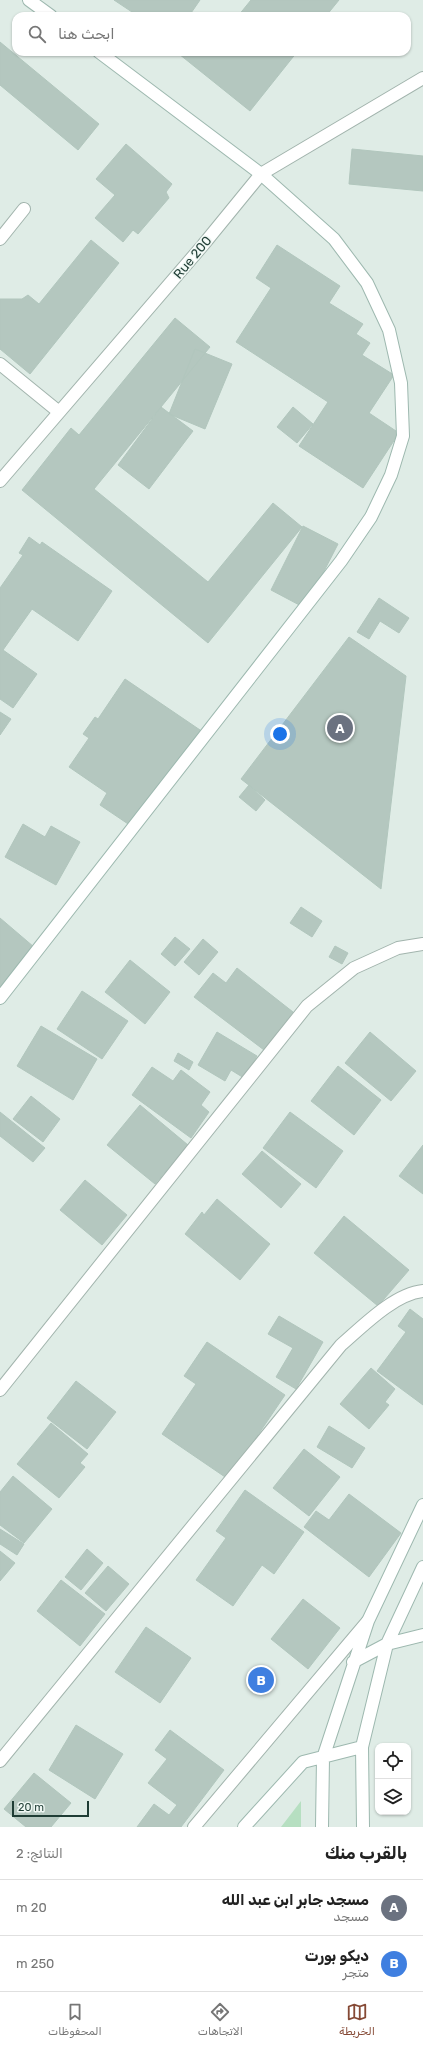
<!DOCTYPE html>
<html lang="ar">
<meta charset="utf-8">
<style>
:root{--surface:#fff;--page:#f6f6f6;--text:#222;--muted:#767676;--line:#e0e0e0;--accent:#854935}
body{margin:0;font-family:Rubik,"Noto Sans Arabic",sans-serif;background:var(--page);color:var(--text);direction:rtl}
.controls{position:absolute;right:12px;bottom:12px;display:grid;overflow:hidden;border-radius:8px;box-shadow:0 1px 3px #0004}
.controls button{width:36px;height:36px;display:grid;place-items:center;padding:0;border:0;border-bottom:1px solid var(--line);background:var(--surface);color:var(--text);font:20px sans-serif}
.scale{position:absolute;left:12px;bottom:10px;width:77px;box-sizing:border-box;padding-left:4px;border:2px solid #1f3d35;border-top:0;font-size:11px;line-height:14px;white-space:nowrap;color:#1f3d35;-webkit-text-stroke:3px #f0f8f4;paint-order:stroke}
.you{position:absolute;left:280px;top:734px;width:14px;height:14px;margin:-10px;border:3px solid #fff;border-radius:50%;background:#1a73e8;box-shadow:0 0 0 6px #1a73e833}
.badge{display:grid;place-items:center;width:26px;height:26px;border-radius:50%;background:var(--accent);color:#fff;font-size:13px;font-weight:700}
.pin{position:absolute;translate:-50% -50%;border:2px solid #fff;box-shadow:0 1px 4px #0006}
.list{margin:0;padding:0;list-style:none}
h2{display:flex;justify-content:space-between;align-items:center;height:52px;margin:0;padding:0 16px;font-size:17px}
h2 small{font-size:13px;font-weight:400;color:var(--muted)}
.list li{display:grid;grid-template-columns:26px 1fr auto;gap:12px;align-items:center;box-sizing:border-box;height:56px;padding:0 16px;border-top:1px solid var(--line)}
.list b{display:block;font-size:15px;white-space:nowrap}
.list p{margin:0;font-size:13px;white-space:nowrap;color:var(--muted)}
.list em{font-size:13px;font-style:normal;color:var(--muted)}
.icon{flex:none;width:22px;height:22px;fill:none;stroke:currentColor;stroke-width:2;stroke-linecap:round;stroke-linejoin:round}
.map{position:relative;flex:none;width:423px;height:1827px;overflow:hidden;direction:ltr}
.search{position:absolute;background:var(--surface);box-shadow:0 1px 3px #0004;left:12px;right:12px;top:12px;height:44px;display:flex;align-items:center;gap:10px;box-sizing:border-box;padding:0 14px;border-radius:12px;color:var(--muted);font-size:15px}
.sheet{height:164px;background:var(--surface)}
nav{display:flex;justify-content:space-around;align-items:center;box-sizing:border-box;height:56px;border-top:1px solid var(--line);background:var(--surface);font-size:11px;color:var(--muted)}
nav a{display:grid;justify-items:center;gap:2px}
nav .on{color:var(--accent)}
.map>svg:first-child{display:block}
.green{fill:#b6dfc1}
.building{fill:#b4c7bf;stroke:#b1c6bd}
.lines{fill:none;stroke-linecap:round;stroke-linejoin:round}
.street-casing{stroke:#a2b4ad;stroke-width:14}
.secondary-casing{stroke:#9db8af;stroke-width:14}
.street{stroke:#fff;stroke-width:12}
.secondary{stroke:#fff;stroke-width:12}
.labels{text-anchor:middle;stroke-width:3;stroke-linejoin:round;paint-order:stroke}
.street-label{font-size:13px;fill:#1f3d35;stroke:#f0f8f4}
</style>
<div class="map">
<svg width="423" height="1827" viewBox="0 0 423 1827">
<rect width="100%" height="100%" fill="#dfece6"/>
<!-- green -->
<path class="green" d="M301 1801V1827H281Z"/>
<!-- building -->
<path class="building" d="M114 0H200L189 16H138Z
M251 0H339L326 16H238Z
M0 42 99 124 78 150 0 85Z
M181 52H297L250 111 179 54Z
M126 144 172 184 166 192 169 198 138 234 133 230 123 242 95 218 115 195 96 179Z
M352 149 423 156V191L349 184Z
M91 240 119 263 30 374 0 349V299H22L28 295 39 304Z
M277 245 340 286 329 303 363 324 356 334 370 343 362 355 394 375 369 413 399 433 363 488 299 446 328 402 236 342 271 288 256 278Z
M175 318 210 347 94 489 208 582 273 503 302 527 208 643 22 490 71 428 79 435Z
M195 349 232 364 205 429 169 414Z
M161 407 193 431 149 489 118 465Z
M293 407 313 424 297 443 277 427Z
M303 526 338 544 305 608 271 590Z
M29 537 40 545 42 542 112 591 78 641 32 609 3 650 37 674 13 708 0 699V588L23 555 19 553Z
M379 598 409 618 399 633 380 621 369 639 357 632Z
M349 637 406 676 381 889 241 779Z
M125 679 203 732 137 830 100 805 107 793 69 767 89 738 83 734 95 717 98 719Z
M0 712 11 719 0 735Z
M249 785 265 800 256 811 239 797Z
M23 824 45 837 51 826 80 842 56 885 5 857Z
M301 907 322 921 312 937 290 923Z
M0 918 34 947 0 987Z
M175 937 190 949 175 966 161 954Z
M203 939 218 952 199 975 184 962Z
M335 946 348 953 342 964 329 957Z
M130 960 170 992 145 1024 105 992Z
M237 968 293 1012 264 1050 194 997 213 973 226 983Z
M82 991 128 1021 102 1059 57 1029Z
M41 1026 97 1059 73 1100 17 1066Z
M217 1032 257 1056 244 1078 231 1070 225 1081 198 1065Z
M370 1032 416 1071 391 1101 345 1063Z
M178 1053 193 1062 189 1070 174 1061Z
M338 1066 381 1100 354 1135 311 1101Z
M152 1067 173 1081 181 1070 210 1092 201 1105 209 1112 191 1138 132 1095Z
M31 1096 60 1119 43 1142 13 1119Z
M140 1105 188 1145 155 1184 107 1145Z
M0 1112 45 1148 33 1162 0 1136Z
M290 1112 343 1151 316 1188 263 1148Z
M423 1145V1194L399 1176Z
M262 1151 301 1184 281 1208 242 1174Z
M85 1180 127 1215 102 1245 60 1210Z
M217 1199 270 1244 240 1280 185 1234 202 1212 204 1215Z
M344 1216 409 1270 378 1306 314 1253Z
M410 1309 423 1319V1405L377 1371 406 1332 398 1326Z
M279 1316 323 1342 296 1389 276 1377 293 1348 268 1334Z
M207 1342 285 1395 228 1479 162 1434 196 1384 184 1376Z
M371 1368 395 1389 385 1402 389 1405 369 1429 340 1404Z
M76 1381 116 1412 87 1449 47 1418Z
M51 1423 88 1454 80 1463 85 1467 59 1498 17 1464Z
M329 1426 365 1448 352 1468 317 1447Z
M304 1449 340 1477 309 1516 273 1488Z
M13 1476 52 1509 24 1543 0 1525V1492Z
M245 1490 304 1532 274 1574 262 1565 233 1606 196 1580 226 1538 216 1531Z
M349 1494 401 1533 369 1577 304 1527 316 1511 329 1520Z
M0 1529 24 1544 17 1555 0 1544Z
M87 1549 103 1563 81 1590 65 1577Z
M0 1551 15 1563 0 1581Z
M108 1566 129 1584 106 1611 85 1593Z
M61 1580 105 1614 80 1646 37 1611Z
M303 1599 340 1628 308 1669 271 1639Z
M146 1627 191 1658 160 1703 115 1672Z
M76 1725 123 1754 95 1799 49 1770Z
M170 1730 224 1770 181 1827H137L154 1804 169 1815 177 1805 148 1783 167 1759 155 1750Z
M34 1773 71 1803 51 1827H26L4 1809Z"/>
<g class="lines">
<defs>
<path id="street" d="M0 239 24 209
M0 364 59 412
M0 481 203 245 261 174 423 78
M0 1390 307 1006 354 968 398 948 423 944
M0 1761 341 1345C363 1326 394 1294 423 1291
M194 1827 367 1622"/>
<path id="secondary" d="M29 0 51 16
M0 998 341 561 371 517 391 475 403 436 401 383 389 330 367 283 334 239 261 174 99 52
M353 1662 387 1644 423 1635
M244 1827 303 1762 362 1747
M322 1827 323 1758 368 1621 423 1505
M363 1827 362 1747 387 1644 423 1567"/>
</defs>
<!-- street casing -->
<use href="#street" class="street-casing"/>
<!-- secondary casing -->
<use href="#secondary" class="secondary-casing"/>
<!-- street -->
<use href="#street" class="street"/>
<!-- secondary -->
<use href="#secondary" class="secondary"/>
</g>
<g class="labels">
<!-- street labels -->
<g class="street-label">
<text transform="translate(192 257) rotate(-50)" y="5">Rue 200</text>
</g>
</g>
</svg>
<div class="controls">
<button><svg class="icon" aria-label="locate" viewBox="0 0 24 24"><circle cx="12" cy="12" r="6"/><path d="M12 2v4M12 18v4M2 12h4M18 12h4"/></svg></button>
<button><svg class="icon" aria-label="layers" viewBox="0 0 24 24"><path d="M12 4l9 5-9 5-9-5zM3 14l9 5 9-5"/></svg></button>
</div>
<div class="scale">20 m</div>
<div class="you"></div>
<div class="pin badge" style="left:340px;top:728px;background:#6b7280">A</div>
<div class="pin badge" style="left:261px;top:1680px;background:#3f7fe0">B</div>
<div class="search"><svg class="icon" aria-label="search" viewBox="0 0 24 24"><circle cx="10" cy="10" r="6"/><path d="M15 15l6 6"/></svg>ابحث هنا</div>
</div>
<section class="sheet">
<h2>بالقرب منك<small>النتائج: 2</small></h2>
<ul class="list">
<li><span class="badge" style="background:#6b7280">A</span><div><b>مسجد جابر ابن عبد الله</b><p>مسجد</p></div><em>20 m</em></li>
<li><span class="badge" style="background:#3f7fe0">B</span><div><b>ديكو بورت</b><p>متجر</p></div><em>250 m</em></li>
</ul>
</section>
<nav>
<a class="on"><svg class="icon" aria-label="map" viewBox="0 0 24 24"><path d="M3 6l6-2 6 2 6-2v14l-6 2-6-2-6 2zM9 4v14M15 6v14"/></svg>الخريطة</a>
<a><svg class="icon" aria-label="directions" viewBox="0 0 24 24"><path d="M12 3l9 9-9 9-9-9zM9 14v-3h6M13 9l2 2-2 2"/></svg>الاتجاهات</a>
<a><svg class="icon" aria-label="saved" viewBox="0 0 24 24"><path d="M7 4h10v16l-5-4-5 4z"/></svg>المحفوظات</a>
</nav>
